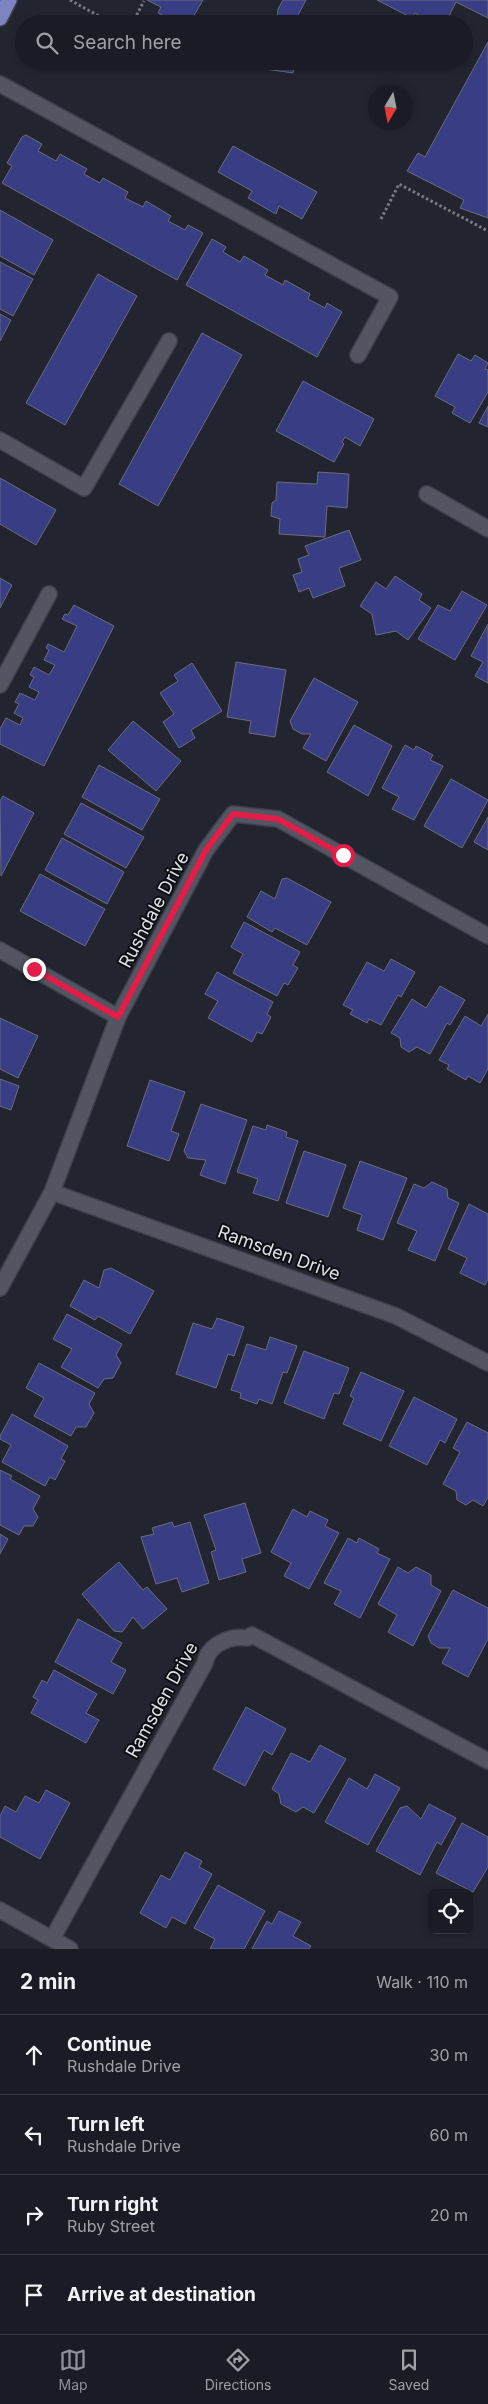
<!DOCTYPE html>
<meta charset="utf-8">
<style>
:root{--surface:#1a1b24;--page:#272831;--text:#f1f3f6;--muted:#9fa1a6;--line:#383941;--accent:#8c9099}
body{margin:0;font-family:Inter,sans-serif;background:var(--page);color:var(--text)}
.controls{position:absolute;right:15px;bottom:15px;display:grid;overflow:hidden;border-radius:8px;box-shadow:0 2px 8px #0003}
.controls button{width:45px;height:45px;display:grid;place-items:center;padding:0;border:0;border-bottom:1px solid var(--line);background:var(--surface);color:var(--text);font:25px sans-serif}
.compass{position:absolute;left:368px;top:85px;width:45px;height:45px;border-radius:50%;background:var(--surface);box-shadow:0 2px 8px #0003;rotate:190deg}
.stop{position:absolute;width:15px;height:15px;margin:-11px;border:4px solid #e11d48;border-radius:50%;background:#fff}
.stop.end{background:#e11d48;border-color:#fff;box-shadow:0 1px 5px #0008}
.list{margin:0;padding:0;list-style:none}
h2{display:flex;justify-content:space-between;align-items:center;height:65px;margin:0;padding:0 20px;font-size:21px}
h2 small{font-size:16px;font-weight:400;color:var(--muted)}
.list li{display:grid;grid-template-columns:32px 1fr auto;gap:15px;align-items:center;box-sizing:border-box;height:80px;padding:0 20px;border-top:1px solid var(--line)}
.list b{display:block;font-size:19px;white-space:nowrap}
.list p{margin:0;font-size:16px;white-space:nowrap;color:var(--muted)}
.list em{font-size:16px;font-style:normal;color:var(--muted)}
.icon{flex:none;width:28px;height:28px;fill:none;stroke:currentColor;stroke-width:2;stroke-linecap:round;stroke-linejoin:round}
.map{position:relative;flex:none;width:488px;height:1949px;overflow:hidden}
.search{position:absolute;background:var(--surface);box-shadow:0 2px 8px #0003;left:15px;right:15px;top:15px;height:55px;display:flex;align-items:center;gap:12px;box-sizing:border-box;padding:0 18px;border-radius:28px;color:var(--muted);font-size:19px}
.sheet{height:385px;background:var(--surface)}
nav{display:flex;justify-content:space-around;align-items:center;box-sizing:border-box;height:70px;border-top:1px solid var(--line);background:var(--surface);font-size:14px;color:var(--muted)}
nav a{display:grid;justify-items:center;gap:2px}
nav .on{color:var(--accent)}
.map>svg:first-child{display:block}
.building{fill:#393d84;stroke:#6a6d7c}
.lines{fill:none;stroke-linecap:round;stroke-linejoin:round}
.minor-casing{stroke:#3e404a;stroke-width:18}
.major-casing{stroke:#3e404a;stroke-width:18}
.path{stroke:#797b85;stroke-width:3;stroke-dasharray:2.5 2.5;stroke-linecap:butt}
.minor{stroke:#535563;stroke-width:15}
.major{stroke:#7c84c1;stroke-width:15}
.route{stroke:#e11d48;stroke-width:6}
.labels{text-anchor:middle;stroke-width:4;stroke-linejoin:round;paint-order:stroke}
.street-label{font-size:18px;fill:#dee0e8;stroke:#0d0e13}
</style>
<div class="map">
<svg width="488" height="1949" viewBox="0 0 488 1949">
<rect width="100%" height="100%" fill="#222430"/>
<!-- building -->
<path class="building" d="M147 0H203L189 24H180L158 13 161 7Z
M283 0H306L298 15V24H272L273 20H277L278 9Z
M377 0H488V18L456 2 445 24H429L420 20 422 17 415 13 412 18Z
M488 42V218L460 208 464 200 407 171 418 153 425 157Z
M267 61H295L293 73 265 69Z
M26 135 42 144 38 151 56 161 60 154 87 169 84 174 100 183 103 178 128 192 125 198 143 207 146 201 171 216 168 221 185 230 188 225 203 233 177 280 2 183 12 166 7 163 22 137Z
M233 146 317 192 302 219 279 206 276 214 248 198 252 191 218 172Z
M0 210 53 240 34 275 0 256Z
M212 239 226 247 223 252 240 262 244 256 268 270 265 275 283 285 285 280 310 294 308 299 325 308 327 303 342 312 317 357 186 285Z
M0 262 33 279 13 316 0 309Z
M98 274 137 296 65 425 26 403Z
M0 314 11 320 0 341Z
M202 333 242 355 158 506 119 484Z
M458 354 471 361 475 355 488 363 485 369 488 370V392L470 423 452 413 455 407 435 396Z
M303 381 374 419 360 446 345 437 342 442 344 444 334 462 276 431Z
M488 406V427L479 423Z
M318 472 349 474 347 508 327 506 325 537 279 534 280 519 271 516 272 503 276 500 277 482 317 484Z
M0 478 56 510 36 545 0 524Z
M349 530 361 560 339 568 345 586 313 598 309 588 299 592 293 575 302 572 298 559 309 555 305 546Z
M395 576 422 594 419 600 431 608 408 640 396 631 376 635 372 614 360 606 376 582 386 589Z
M0 578 12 585 0 608Z
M462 591 487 605 455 660 418 639 438 605 450 611Z
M74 605 114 626 44 766 0 744V729L6 718 20 725 23 718 14 713 19 704 15 702 20 693 35 700 39 692 29 687 34 677 30 675 34 667 49 675 55 665 44 660 49 650 46 648 48 644 64 652 77 626 62 619 65 614 68 615Z
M488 624V683L475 676 483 662 471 656Z
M236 662 286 670 275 737 249 733 251 721 227 717Z
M192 663 222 711 191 730 195 738 179 748 163 722 174 714 160 693 178 681 174 675Z
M314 678 358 702 326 761 303 748 311 734H302L293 729 290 721Z
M133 721 181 761 156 791 108 750Z
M354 725 392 746 368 796 327 772Z
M405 745 414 750 416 746 433 755 430 760 443 766 414 820 392 809 399 797 382 788Z
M99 765 160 799 142 830 82 797Z
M451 779 488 800 462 848 424 826Z
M3 796 34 813 1 876 0 801Z
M81 803 144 837 126 868 64 834Z
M488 817V850L474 842Z
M62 838 124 872 107 904 45 870Z
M40 874 105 909 85 946 20 911Z
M287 878 331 902 307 945 275 928 272 932 247 917 261 891 275 899 282 879Z
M244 922 300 952 293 965 298 968 288 985 284 983 277 996 233 973 243 954 231 947Z
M391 959 415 972 401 997 398 995 381 1025 369 1019 367 1023 350 1014 353 1010 343 1005 367 962 384 971Z
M217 972 273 1002 267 1014 271 1017 262 1034 257 1032 252 1042 208 1018 218 1001 205 994Z
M440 986 465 1000 450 1025 447 1023 430 1054 417 1047 409 1052 401 1047 400 1038 391 1033 412 999 426 1008Z
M488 1014V1069L480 1083 468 1076 466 1080 447 1069 449 1065 439 1060 465 1016 481 1026Z
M0 1018 38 1036 18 1078 0 1069Z
M0 1079 19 1086 11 1110 0 1106Z
M150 1080 185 1092 171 1131 179 1134 169 1161 127 1146Z
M201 1104 247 1120 225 1184 200 1175 206 1160 188 1158 184 1151Z
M267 1125 287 1132 286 1137 298 1141 278 1201 253 1193 258 1179 237 1172 253 1126 266 1130Z
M304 1151 346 1165 328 1217 286 1203Z
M360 1161 407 1178 383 1240 357 1230 362 1215 343 1208Z
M432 1182 447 1189 448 1198 459 1203 435 1261 408 1250 417 1231 397 1223 414 1184 424 1188Z
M469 1204 488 1214V1279L485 1285 460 1273 467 1258 448 1249Z
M111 1268 154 1291 130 1334 98 1316 95 1320 70 1306 84 1280 99 1288 104 1270Z
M67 1314 122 1344 116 1355 121 1363 113 1378 104 1379 98 1388 61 1367 72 1349 53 1339Z
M217 1318 244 1327 234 1356 228 1354 216 1388 176 1374 193 1323 212 1329Z
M270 1337 297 1346 287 1373 283 1372 272 1404 259 1399 257 1404 240 1398 241 1393 231 1390 247 1344 266 1350Z
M304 1351 349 1368 339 1394 334 1393 324 1419 284 1403Z
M39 1363 95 1393 89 1404 94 1413 86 1427H76L71 1436 34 1416 44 1398 26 1388Z
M361 1372 404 1391 381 1441 343 1424 354 1398 350 1396Z
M414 1397 457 1419 445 1443 440 1440 427 1465 389 1446Z
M12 1414 68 1446 61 1459 65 1461 55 1480 50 1477 45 1486 2 1462 11 1445 0 1439V1436Z
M467 1422 488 1433V1497L483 1506 473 1500 466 1505 457 1500 456 1491 443 1484 460 1452 453 1448Z
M0 1470 12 1476 10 1479 40 1496 33 1509 38 1517 33 1526H24L19 1535 0 1525Z
M245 1503 261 1553 242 1559 246 1572 219 1580 211 1552 216 1550 204 1515Z
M293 1509 307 1517 310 1511 328 1520 325 1526 339 1533 309 1589 284 1576 291 1563 271 1552Z
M172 1522 174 1527 190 1522 209 1583 182 1592 177 1578 156 1584 141 1537 154 1534 152 1528Z
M0 1534 8 1539 0 1554Z
M348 1538 357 1543 359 1538 379 1549 377 1553 390 1559 360 1618 334 1604 341 1591 324 1583Z
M119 1562 143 1590 147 1587 167 1609 143 1629 133 1617 122 1632 114 1631 82 1594Z
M398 1567 408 1573 416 1567 431 1575V1585L441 1591 413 1646 388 1632 397 1615 378 1604Z
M453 1590 488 1608V1639L468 1677 442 1663 450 1648H439L431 1643 428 1636Z
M78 1619 122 1643 111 1662 126 1670 113 1694 55 1662Z
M54 1670 97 1694 86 1713 99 1720 86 1743 31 1713 38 1700 33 1697 42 1680 47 1683Z
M246 1707 286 1729 272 1755 264 1750 245 1786 213 1769Z
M320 1745 346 1759 314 1813 303 1807 296 1812 281 1804 279 1794 272 1789 291 1753 310 1762Z
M375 1774 400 1788 368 1845 325 1822 349 1778 367 1789Z
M46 1790 70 1803 40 1859 0 1837V1816L5 1806 16 1812 25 1796 39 1803Z
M429 1804 456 1818 441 1845 437 1842 420 1875 376 1851 400 1808 407 1806 421 1819Z
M462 1823 488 1837V1867L473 1892 436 1873Z
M185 1852 202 1861 199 1867 212 1874 185 1924 172 1917 166 1928 140 1913 161 1875 170 1880Z
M218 1885 265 1911 244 1949H210L215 1939 194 1928Z
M279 1911 301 1922 293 1936 311 1946 309 1949H252L267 1921 272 1924Z"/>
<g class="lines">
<defs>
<path id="minor" d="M0 84 390 297 358 355
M0 440 84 488 169 341
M427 494 488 529
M0 685 49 594
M0 950 118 1017
M52 1192 396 1316 488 1363
M0 1288 52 1192 118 1017 206 850 233 814 278 819 488 936
M0 1910 70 1949
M52 1939 205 1663C208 1645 230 1635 247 1638L252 1635 488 1761"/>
<path id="major" d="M0 18 9 0"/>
</defs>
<!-- minor casing -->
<use href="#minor" class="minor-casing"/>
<!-- major casing -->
<use href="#major" class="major-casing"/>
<!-- path -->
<path class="path" d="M70 0 113 24
M132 24 144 1
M180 61 182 62
M381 219 399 184 488 231"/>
<!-- minor -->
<use href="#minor" class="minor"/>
<!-- major -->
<use href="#major" class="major"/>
</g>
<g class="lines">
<!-- route -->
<path class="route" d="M34 969 118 1017 206 850 233 814 278 819 343 855"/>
</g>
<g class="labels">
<!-- street labels -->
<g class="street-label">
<text transform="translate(154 910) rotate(-62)" y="6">Rushdale Drive</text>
<text transform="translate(279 1253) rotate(20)" y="6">Ramsden Drive</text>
<text transform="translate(162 1700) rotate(-61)" y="6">Ramsden Drive</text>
</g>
</g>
</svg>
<div class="controls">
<button><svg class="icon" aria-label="locate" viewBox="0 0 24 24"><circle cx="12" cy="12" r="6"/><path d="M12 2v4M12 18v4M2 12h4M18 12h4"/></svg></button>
</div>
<svg class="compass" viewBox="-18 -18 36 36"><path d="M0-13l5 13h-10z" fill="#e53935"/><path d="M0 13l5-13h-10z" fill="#9fa1a6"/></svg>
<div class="stop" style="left:343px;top:855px"></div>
<div class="stop end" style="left:34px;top:969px"></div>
<div class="search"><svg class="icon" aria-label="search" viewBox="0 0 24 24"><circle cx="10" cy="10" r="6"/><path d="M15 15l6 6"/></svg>Search here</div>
</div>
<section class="sheet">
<h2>2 min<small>Walk · 110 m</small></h2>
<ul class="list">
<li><svg class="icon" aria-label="ahead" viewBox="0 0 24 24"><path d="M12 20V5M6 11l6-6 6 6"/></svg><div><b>Continue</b><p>Rushdale Drive</p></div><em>30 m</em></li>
<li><svg class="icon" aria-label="left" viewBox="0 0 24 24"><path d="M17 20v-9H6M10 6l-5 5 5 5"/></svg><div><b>Turn left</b><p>Rushdale Drive</p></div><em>60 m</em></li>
<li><svg class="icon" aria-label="right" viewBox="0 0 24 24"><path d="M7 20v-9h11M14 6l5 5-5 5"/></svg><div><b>Turn right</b><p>Ruby Street</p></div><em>20 m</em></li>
<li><svg class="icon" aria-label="arrive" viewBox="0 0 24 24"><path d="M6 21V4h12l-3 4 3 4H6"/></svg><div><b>Arrive at destination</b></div></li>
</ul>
</section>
<nav>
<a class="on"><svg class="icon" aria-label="map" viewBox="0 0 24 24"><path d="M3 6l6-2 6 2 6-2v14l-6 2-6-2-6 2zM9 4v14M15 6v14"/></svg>Map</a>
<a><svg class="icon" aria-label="directions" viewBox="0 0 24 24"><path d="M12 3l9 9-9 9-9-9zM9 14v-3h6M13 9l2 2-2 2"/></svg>Directions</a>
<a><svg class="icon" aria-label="saved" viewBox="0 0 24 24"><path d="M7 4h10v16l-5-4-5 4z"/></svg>Saved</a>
</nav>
